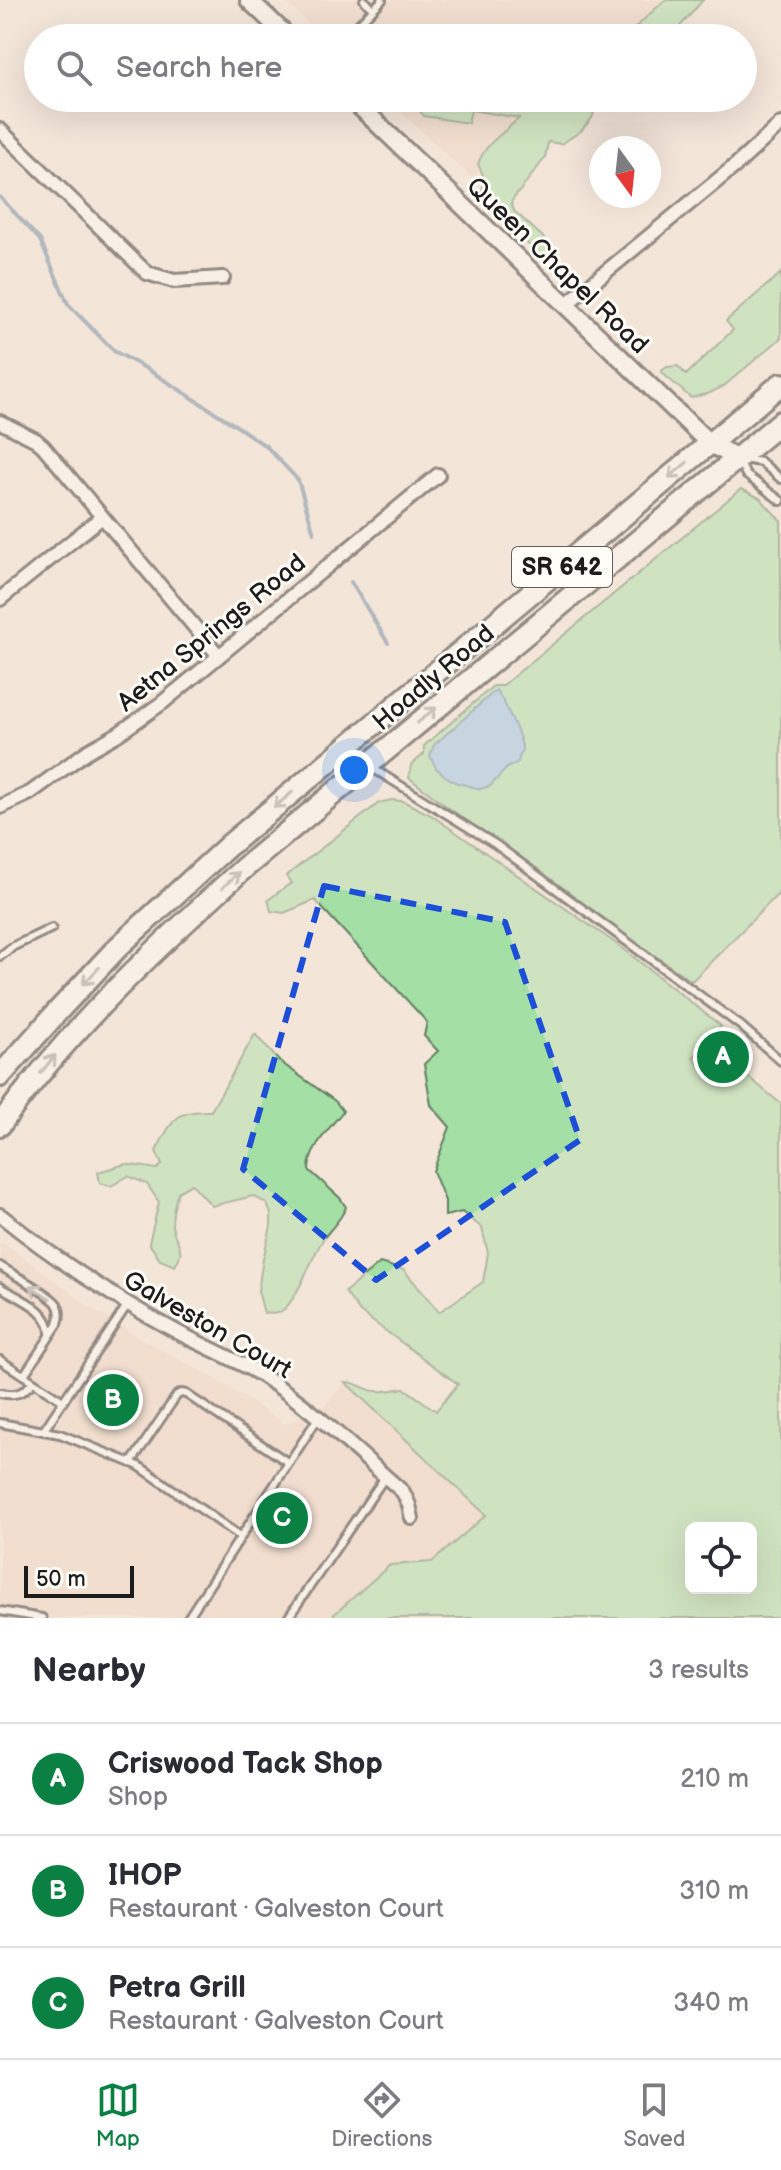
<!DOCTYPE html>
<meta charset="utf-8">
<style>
:root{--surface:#fff;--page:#f2f2f3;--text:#2b2b33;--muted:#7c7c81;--line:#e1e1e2;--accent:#0b8043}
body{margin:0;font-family:"Balsamiq Sans",sans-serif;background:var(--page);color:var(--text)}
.controls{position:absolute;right:24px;bottom:24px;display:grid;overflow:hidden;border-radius:12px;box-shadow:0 8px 32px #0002}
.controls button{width:72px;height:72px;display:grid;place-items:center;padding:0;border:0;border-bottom:2px solid var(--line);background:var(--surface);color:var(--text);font:40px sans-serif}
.compass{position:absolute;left:589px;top:136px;width:72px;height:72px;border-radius:50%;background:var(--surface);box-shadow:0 8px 32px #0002;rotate:165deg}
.scale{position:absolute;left:24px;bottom:20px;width:110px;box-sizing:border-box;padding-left:8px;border:4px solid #1c1c1c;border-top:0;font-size:22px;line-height:28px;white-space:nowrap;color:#1c1c1c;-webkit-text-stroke:6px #fdfcf7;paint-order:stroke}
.you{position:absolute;left:354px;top:770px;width:28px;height:28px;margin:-20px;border:6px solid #fff;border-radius:50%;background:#1a73e8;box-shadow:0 0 0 12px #1a73e833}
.badge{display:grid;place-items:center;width:52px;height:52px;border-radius:50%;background:var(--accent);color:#fff;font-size:26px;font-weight:700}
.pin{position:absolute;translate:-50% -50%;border:4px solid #fff;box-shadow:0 2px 8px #0006}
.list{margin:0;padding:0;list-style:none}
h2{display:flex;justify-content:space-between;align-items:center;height:104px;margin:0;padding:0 32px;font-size:34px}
h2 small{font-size:26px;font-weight:400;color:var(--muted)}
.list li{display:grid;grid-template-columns:52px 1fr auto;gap:24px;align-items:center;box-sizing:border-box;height:112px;padding:0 32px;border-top:2px solid var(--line)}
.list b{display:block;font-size:30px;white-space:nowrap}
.list p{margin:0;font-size:26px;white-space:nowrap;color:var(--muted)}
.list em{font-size:26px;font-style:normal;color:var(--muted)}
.icon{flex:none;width:44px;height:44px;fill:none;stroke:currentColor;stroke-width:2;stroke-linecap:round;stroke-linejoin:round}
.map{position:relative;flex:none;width:781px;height:1618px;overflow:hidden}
.search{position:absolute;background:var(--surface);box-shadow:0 8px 32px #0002;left:24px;right:24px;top:24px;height:88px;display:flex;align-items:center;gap:20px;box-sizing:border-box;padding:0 28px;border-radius:44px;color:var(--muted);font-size:30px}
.sheet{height:440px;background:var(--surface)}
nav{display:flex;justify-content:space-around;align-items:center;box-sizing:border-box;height:112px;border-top:2px solid var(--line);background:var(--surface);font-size:22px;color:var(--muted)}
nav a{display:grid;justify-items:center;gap:4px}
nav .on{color:var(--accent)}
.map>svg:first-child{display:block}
.built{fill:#eed4c4}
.green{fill:#a4dfa5;stroke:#607e60;stroke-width:2;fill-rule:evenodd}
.water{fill:#90c2ec;stroke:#628099;stroke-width:2}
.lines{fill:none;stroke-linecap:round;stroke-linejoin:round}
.stream{stroke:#628099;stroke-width:4}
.service-casing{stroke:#1c1c1c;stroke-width:12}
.minor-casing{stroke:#1c1c1c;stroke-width:18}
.tertiary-casing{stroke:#1c1c1c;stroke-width:22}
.primary-casing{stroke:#1c1c1c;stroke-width:26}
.service{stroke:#fdfcf7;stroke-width:6}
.minor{stroke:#fdfcf7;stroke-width:12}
.tertiary{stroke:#fdfcf7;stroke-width:16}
.primary{stroke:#fdfcf7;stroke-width:20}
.oneway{stroke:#989794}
.marked{fill:none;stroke:#1d4ed8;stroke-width:6;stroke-dasharray:16 10;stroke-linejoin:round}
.labels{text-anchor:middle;stroke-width:6;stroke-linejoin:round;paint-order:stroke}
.shield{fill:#fdfcf7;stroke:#605f5e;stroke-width:2}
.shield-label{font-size:24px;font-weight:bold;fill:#1c1c1c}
.street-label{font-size:26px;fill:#1c1c1c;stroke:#fdfcf7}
</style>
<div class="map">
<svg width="781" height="1618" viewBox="0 0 781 1618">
<rect width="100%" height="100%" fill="#f4e5d9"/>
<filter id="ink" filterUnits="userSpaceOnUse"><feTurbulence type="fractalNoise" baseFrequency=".0125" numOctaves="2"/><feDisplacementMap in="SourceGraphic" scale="16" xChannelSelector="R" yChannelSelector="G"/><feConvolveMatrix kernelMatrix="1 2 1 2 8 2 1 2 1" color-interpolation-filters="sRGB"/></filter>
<g filter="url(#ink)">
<!-- built -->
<path class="built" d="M284 0H676L632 38H323Z
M386 98H564L472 178Z
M0 1243 7 1245 91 1308 136 1336 212 1377 285 1424 326 1405 345 1382 487 1515 432 1562 390 1566 330 1618H0Z"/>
<!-- green -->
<path class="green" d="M665 0H703L676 31 673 38H624Z
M419 98H531L529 112 548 98H599L592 118 581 131 561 144 548 142 545 158 511 202 514 211 544 238 549 253 544 259 478 197C487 183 485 178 478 164 485 143 504 133 519 118L471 110 468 123 424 116 417 107Z
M781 273V338L724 386 710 393 691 398 661 372 666 367 678 366 686 375 733 330 726 321Z
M741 489 760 498 781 521V891L692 981 557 889 409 778 411 765 424 754V746L493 686H502Z
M391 800 403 801 431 815 621 947 721 1026 693 1058 722 1087 740 1070 781 1104V1618H330L390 1565 432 1562 486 1515 345 1382C356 1382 360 1387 370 1390 381 1393 393 1390 404 1388L436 1411 458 1384 360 1312 345 1292 380 1263 404 1270 439 1312 483 1282 488 1253 482 1228 462 1212 445 1216V1201L433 1171 450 1127 431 1105 424 1064 438 1051 424 1036 427 1022 315 900 284 913 271 911 268 900 291 883 286 876 379 803ZM691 1528H751V1588H691Z
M255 1034 279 1061 335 1101 343 1111C330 1128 309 1148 309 1170L340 1198 346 1207C341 1220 332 1227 324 1238 311 1257 299 1298 282 1311 277 1315 270 1314 264 1313L258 1291 263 1259 271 1226V1214L267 1204 253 1196 212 1206 192 1184 178 1192C175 1202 172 1214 172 1224 173 1242 188 1245 175 1266L160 1260 149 1243 159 1202 147 1184 128 1176 111 1186 100 1183 98 1172 126 1164 157 1169 162 1165 156 1151C173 1120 174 1110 211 1111Z"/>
<!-- water -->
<path class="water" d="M496 690C503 699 523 739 522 750 522 750 518 761 518 762L507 768 490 786 480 789 455 782 445 776 436 768 430 756 434 745Z"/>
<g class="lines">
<!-- stream -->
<path class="stream" d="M0 197 40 240 68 304 114 351 147 369 238 427 267 447 298 480 314 533
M351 582 388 643"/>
<defs>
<path id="service" d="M364 0 373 9
M345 38 382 0
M743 459 761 462 781 479
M739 461 746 475 781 501
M348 753 495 844 741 1026 781 1061
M0 956 14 946 52 928
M0 1266C12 1274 50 1294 57 1304 61 1311 60 1317 58 1324L24 1375
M0 1287C18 1298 50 1309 50 1333
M0 1360 63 1401
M0 1393C16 1396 22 1394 33 1382
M0 1423 60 1434 139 1466 241 1537
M44 1430 128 1304
M131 1463 177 1395 181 1393 186 1394 289 1463
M0 1611 42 1618
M188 1618 318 1418
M288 1618 385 1477"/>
<path id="minor" d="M0 130 147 273 174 281 223 278
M564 306 735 166 781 124
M0 422 36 440 43 446 219 656
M0 599 102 517
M0 807 30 793 88 751 118 734 162 703 438 475
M0 1215C56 1260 116 1299 179 1333 206 1347 235 1359 261 1375 313 1408 357 1452 403 1492L409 1505 412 1518"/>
<path id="tertiary" d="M249 0 289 38
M351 98 710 444 738 458"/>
<path id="primary" d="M0 1076 58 1011 118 947 228 846 781 384
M0 1125C69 1029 156 948 244 868L781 422"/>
</defs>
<!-- service casing -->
<use href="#service" class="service-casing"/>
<!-- minor casing -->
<use href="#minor" class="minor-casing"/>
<!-- tertiary casing -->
<use href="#tertiary" class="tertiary-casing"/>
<!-- primary casing -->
<use href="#primary" class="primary-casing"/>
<!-- service -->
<use href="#service" class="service"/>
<!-- minor -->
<use href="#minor" class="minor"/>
<!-- tertiary -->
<use href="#tertiary" class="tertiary"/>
<!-- primary -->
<use href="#primary" class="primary"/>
</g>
<!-- one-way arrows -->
<defs><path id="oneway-shaft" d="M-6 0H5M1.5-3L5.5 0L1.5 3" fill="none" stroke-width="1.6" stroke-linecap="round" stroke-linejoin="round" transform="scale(2)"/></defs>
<g class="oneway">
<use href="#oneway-shaft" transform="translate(678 470) rotate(140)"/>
<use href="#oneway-shaft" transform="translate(427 715) rotate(-40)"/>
<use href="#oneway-shaft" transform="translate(283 800) rotate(140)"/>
<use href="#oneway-shaft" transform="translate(231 880) rotate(-42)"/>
<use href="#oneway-shaft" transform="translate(91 976) rotate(134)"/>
<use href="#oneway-shaft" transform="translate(48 1064) rotate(-51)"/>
<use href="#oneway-shaft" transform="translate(40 1292) rotate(-147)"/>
</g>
</g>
<!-- marked area -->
<path d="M0 0H781V1618H0ZM324 886 505 922 580 1140 376 1280 243 1169Z" fill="#f4e5d9" fill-opacity=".55" fill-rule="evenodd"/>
<path class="marked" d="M324 886 505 922 580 1140 376 1280 243 1169Z"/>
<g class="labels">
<!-- shield labels -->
<rect class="shield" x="512" y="547" width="100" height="40" rx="6"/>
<g class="shield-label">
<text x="562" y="575">SR 642</text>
</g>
<!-- street labels -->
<g class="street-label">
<text transform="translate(558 265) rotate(44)" y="9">Queen Chapel Road</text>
<text transform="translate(211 632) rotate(-39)" y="9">Aetna Springs Road</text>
<text transform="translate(433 677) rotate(-40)" y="9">Hoadly Road</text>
<text transform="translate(208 1324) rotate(30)" y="9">Galveston Court</text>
</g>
</g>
</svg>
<div class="controls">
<button><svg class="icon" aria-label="locate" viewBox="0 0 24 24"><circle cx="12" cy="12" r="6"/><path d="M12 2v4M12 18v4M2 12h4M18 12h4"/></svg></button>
</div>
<svg class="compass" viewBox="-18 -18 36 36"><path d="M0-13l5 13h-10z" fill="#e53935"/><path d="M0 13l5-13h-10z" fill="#7c7c81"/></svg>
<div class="scale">50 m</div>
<div class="you"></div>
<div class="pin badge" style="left:723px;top:1057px">A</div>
<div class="pin badge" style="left:113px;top:1400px">B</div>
<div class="pin badge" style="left:282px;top:1518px">C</div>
<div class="search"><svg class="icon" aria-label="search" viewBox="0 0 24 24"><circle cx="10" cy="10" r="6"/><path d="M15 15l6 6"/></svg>Search here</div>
</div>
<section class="sheet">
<h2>Nearby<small>3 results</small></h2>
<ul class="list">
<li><span class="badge">A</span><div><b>Criswood Tack Shop</b><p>Shop</p></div><em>210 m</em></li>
<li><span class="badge">B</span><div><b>IHOP</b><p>Restaurant · Galveston Court</p></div><em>310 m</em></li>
<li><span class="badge">C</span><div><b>Petra Grill</b><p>Restaurant · Galveston Court</p></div><em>340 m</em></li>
</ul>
</section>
<nav>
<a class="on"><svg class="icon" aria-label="map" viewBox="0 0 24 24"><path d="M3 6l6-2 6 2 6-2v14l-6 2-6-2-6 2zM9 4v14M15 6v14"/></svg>Map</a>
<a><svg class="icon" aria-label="directions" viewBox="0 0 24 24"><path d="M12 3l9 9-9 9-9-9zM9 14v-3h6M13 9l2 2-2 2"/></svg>Directions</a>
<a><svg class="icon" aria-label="saved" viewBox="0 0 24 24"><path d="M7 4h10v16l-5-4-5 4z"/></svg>Saved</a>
</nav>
